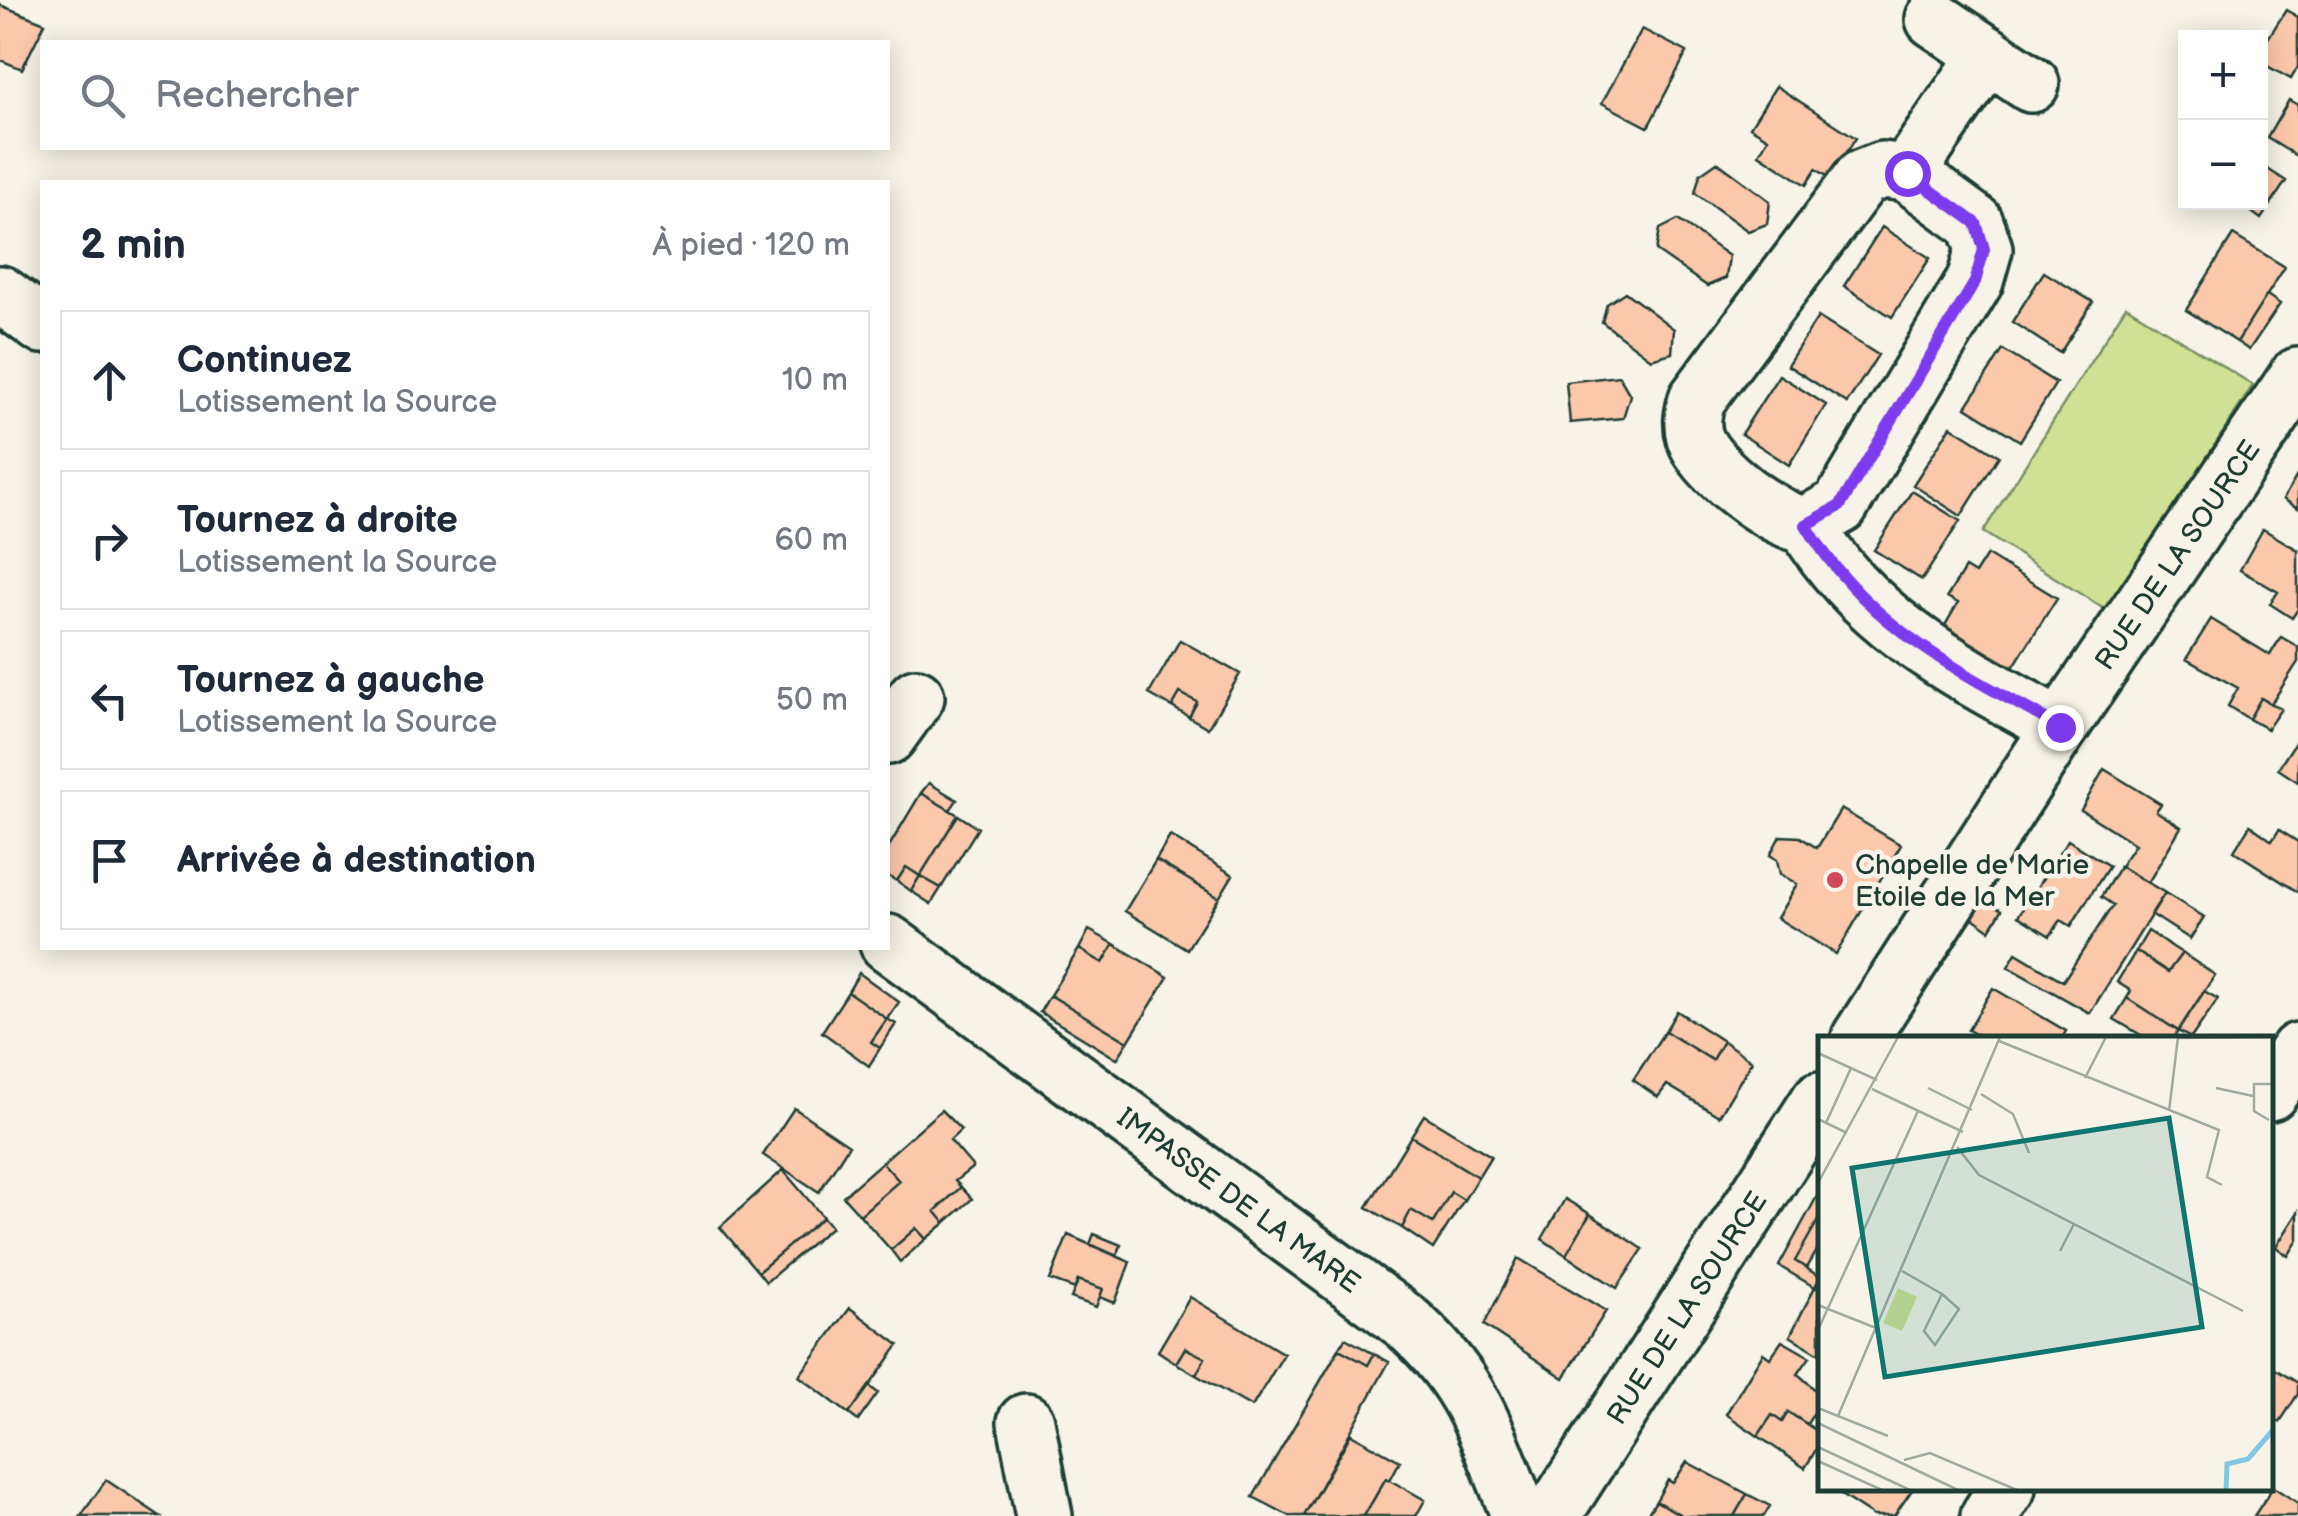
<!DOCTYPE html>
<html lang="fr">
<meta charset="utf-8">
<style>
:root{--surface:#fff;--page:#f6f6f7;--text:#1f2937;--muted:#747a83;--line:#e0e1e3}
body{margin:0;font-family:"Balsamiq Sans",sans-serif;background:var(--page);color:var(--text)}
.controls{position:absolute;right:30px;top:30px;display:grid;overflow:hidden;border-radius:0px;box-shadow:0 5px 25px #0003}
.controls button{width:90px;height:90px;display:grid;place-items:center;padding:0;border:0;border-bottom:2px solid var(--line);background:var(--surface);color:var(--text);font:50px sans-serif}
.stop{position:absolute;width:30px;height:30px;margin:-22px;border:8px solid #7c3aed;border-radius:50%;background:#fff}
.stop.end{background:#7c3aed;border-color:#fff;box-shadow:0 2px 10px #0008}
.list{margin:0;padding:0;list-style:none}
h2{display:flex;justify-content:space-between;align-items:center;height:130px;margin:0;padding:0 40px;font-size:42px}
h2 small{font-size:32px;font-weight:400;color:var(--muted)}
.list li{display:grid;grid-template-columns:65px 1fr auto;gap:30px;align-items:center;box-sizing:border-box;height:140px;margin:0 20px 20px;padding:0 20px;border:2px solid var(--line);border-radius:0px}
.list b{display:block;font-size:38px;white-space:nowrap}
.list p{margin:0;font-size:32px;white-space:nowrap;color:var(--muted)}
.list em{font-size:32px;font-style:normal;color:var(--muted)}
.icon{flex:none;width:55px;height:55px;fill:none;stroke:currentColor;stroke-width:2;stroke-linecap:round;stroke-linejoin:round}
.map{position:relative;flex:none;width:2298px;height:1516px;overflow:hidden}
.search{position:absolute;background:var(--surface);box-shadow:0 5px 25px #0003;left:40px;top:40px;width:850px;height:110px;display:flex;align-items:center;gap:25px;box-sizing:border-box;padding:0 35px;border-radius:0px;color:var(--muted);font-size:38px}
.panel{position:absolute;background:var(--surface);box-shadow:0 5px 25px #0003;left:40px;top:180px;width:850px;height:770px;border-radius:0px}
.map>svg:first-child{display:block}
.green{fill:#d0e195;stroke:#788f64;stroke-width:2.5}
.building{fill:#fcc8ac;stroke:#1f3d34;stroke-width:2.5}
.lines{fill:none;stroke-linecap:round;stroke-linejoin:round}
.minor-casing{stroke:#1f3d34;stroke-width:62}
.minor{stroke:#f7f3e8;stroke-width:55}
.route{stroke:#7c3aed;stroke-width:12}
.poi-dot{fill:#d1495b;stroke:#f7f3e8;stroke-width:4}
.labels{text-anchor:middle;stroke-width:9;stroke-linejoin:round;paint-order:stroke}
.street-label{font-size:28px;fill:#1f3d34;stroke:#f7f3e8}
.poi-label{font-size:28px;fill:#1f3d34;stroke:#f7f3e8;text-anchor:start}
.inset-river{fill:none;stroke:#81c9e2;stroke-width:5}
.inset-road{fill:none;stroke:#a1aaa0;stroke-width:2.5}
.view{fill:#0f766e;fill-opacity:0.15;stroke:#0f766e;stroke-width:5}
.inset-edge{fill:none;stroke:#1f3d34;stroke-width:5}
</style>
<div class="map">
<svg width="2298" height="1516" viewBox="0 0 2298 1516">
<rect width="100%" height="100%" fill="#f7f3e8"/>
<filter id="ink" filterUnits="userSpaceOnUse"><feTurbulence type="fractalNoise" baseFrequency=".01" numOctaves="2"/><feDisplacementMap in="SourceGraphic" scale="20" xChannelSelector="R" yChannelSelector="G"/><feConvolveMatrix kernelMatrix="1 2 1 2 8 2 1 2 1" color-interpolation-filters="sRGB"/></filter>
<g filter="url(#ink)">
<!-- green -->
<path class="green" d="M2126 306 2253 385 2109 612 1983 532Z"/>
<!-- building -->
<path class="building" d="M0 5 45 23 22 69 0 60Z
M2286 10 2298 17V67L2291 79 2260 62V51Z
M1642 29 1687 52 1648 127 1602 103Z
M1776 86 1856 138 1830 178 1816 169 1806 185 1759 154 1768 138 1750 127Z
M2289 100 2298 105V157L2267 138Z
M1717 162 1770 201 1767 224 1748 231 1695 193 1700 174Z
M2260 164 2286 181 2261 219 2238 202H2260Z
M1678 220 1729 256 1726 278 1707 286 1656 251 1660 229Z
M1882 227 1930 258 1892 317 1844 286Z
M2233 235 2285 267 2237 342 2186 310Z
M2044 272 2093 302 2060 353 2012 322Z
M1625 292 1674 329 1672 353 1651 359 1602 322 1607 304Z
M2267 295 2280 304 2249 350 2237 342Z
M1818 317 1878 355 1847 403 1787 365Z
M2003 350 2056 383 2020 441 1966 407Z
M1779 375 1826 405 1789 465 1741 434Z
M1619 376 1630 395 1623 418 1570 423 1566 382Z
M1951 426 1999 456 1961 516 1913 485Z
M2298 474V508L2283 499Z
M1912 491 1960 521 1922 580 1874 550Z
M2263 529 2298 550V609L2292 618 2270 604 2278 592 2240 570Z
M1987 555 2057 598 2012 669 1944 627 1958 603 1947 597 1965 568 1975 574Z
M2211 619 2270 655 2281 637 2298 647V662L2271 704 2261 698 2249 719 2228 706 2238 688 2186 659Z
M1180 640 1240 674 1208 728 1189 717 1197 702 1180 693 1172 707 1149 694Z
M1180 693 1197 702 1189 717 1172 707Z
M2261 698 2281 709 2267 729 2249 719Z
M2298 738V782L2278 769Z
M2104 769 2161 804 2156 811 2181 827 2148 883 2120 866 2135 844 2081 810Z
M929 783 957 800 950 810 921 793Z
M921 793 958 815 920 876 906 867 897 881 888 876V848Z
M1841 809 1901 845 1836 954 1777 918 1797 884 1780 874 1777 860 1770 855 1780 836 1800 837 1817 848Z
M958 815 978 828 941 888 920 876Z
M2250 825 2272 841 2279 830 2298 842V892L2234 851Z
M1170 836 1233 875 1219 898 1156 860Z
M2068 840 2109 866 2071 926 2061 920 2050 936 2018 916Z
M1156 860 1219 898 1187 949 1125 911Z
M2120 866 2165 893 2090 1013 2008 967 2016 953 2063 981 2113 905 2101 897Z
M906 867 920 876 911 891 897 881Z
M920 876 941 888 931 904 911 891Z
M1972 892 2002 910 1990 930 1961 910Z
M2165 893 2204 917 2190 939 2151 914Z
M1089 930 1114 944 1103 963 1079 949Z
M2148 931 2182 953 2168 972 2136 951Z
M1114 944 1168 977 1128 1042 1050 995 1079 949 1103 963Z
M2136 951 2168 972 2182 953 2215 975 2178 1031 2127 998 2131 991 2117 982Z
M859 973 899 1002 887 1019 848 992Z
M1993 988 2066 1031 2062 1038H1983L1968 1030Z
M2204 991 2218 999 2191 1038 2178 1031Z
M848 992 887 1019 871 1042 880 1048 869 1066 822 1032Z
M1050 995 1128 1042 1117 1059 1040 1012Z
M2127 998 2178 1031 2174 1038H2146L2114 1019Z
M1677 1011 1723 1041 1712 1060 1665 1031Z
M887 1019 896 1024 880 1048 871 1042Z
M1665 1031 1712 1060 1723 1041 1752 1061 1719 1116 1667 1085 1658 1097 1633 1080Z
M794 1108 849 1145 819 1192 763 1155Z
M941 1110 961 1130 950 1140 973 1167 955 1181 961 1187 935 1211 945 1223 926 1239 916 1228 891 1250 860 1215 899 1181 882 1162Z
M1424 1115 1491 1156 1478 1177 1411 1136Z
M1411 1136 1478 1177 1464 1200 1451 1192 1433 1223 1411 1210 1402 1228 1367 1207Z
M882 1162 899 1181 860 1215 843 1196Z
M783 1170 823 1217 758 1272 720 1227Z
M961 1187 972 1199 945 1223 935 1211Z
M1820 1191V1217L1795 1261 1820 1277 1816 1288 1779 1266Z
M1451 1192 1464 1200 1433 1249 1402 1228 1411 1210 1433 1223Z
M1565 1199 1590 1214 1566 1255 1542 1239Z
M2298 1212V1240L2288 1256 2276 1247Z
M1590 1214 1643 1249 1617 1288 1566 1255Z
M823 1217 831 1227 766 1282 758 1272Z
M1820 1217V1244L1806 1268 1795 1261Z
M916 1228 926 1239 900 1262 891 1250Z
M1094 1234 1121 1245 1117 1256 1090 1244Z
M1068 1235 1130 1262 1115 1303 1100 1297 1103 1289 1078 1280 1075 1289 1050 1280Z
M1518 1258 1606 1311 1564 1378 1484 1325Z
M1820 1277V1354L1790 1336Z
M1078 1280 1103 1289 1096 1307 1071 1298Z
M1190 1297 1284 1354 1252 1407 1196 1375 1205 1358 1185 1348 1176 1363 1158 1351Z
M850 1308 899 1345 849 1414 799 1376Z
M1345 1338 1374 1354 1368 1365 1339 1349Z
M1782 1341 1810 1357 1798 1374 1820 1394V1403L1807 1424 1788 1412 1782 1422 1772 1415 1758 1436 1726 1414 1763 1353 1770 1358Z
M1185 1348 1205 1358 1196 1375 1176 1363Z
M1339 1349 1368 1365 1374 1354 1389 1362 1304 1516H1290L1253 1497Z
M2270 1366 2298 1383V1394L2280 1422 2270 1417Z
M869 1386 878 1393 858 1421 849 1414Z
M1788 1412 1820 1433V1443L1805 1468 1758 1436 1772 1415 1782 1422Z
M1351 1434 1400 1461 1390 1480 1386 1478 1364 1516H1304Z
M1687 1462 1747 1494 1734 1516H1683L1656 1501 1668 1480 1673 1483Z
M1386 1478 1425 1500 1416 1516H1364Z
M106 1480 160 1516H81Z
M2273 1487 2298 1503V1516H2254Z
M1841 1488H1910L1912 1490 1894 1516H1873L1838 1493Z
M1747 1494 1770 1506 1764 1516H1734Z
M1656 1501 1683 1516H1646Z"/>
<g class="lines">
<defs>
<g id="minor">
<path d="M1934 19 2031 84"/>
<path d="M1907 173 1988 55"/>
<path d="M0 294 42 325"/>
<path d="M1806 525C1774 521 1706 470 1695 438 1691 424 1693 413 1697 399L1862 178 1882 170 1907 173 1975 223 1984 249 1975 281 1840 506 1806 525C1865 625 1962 673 2060 727"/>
<path d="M888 736 916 697"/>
<path id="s1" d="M888 943 1405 1321C1474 1381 1486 1434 1520 1516"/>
<path id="s2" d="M1860 1038 2060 727 2298 376"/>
<path d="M2270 1092 2298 1051"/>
<path d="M1026 1422 1044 1516"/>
<path id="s3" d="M1552 1516 1820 1100"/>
<path d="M1989 1516 2007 1488"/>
</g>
</defs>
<!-- minor casing -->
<use href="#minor" class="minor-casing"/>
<!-- minor -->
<use href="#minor" class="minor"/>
</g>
</g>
<g class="lines" filter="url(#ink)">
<!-- route -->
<path class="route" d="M1907 173 1976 223 1984 249 1975 282 1840 506 1806 525C1867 628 1960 671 2060 727"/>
</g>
<!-- markers -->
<circle class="poi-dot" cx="1835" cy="880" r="10"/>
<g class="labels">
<!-- street labels -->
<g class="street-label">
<text dy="10" stroke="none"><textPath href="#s2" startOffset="578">RUE DE LA SOURCE</textPath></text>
<text dy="10" stroke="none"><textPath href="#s1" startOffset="435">IMPASSE DE LA MARE</textPath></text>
<text dy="10" stroke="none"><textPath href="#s3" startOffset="248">RUE DE LA SOURCE</textPath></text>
</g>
<!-- poi labels -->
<g class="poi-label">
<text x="1855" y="874">Chapelle de Marie<tspan x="1855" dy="32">Etoile de la Mer</tspan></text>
</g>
</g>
<!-- overview -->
<g transform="translate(1818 1036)">
<rect width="455" height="455" fill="#f7f3e8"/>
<path d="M80 252 99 261 84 295 65 287Z" fill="#d0e195"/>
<path class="inset-river" d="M408 454 409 428 430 423 455 394"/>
<path class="inset-road" d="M360 2 455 1M181 5 401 94 389 141 404 149M0 17 59 44M267 42 288 1M110 52 154 74M398 52 435 60M54 53 145 96M163 58 195 78 211 117M351 75 360 1M0 83 29 97M451 84 436 75V48H455M8 87 33 32M139 111 161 139 425 275M0 147 80 1M242 215 256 188M84 235 124 258 106 295 117 309 141 273 124 258M0 269 58 292M0 294 100 75M0 372 70 400M20 380 182 1M0 387 140 454M0 411 92 454M86 424 112 417 199 454M0 425 64 454"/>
<path class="view" d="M351 82 384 291 67 341 34 132Z"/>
<rect width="455" height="455" class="inset-edge"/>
</g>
</svg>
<div class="controls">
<button>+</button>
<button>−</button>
</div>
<div class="stop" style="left:1907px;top:173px"></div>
<div class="stop end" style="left:2060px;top:727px"></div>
<div class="search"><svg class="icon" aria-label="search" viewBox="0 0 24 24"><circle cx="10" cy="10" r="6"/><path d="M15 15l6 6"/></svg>Rechercher</div>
<section class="panel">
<h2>2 min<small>À pied · 120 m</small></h2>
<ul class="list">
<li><svg class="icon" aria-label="ahead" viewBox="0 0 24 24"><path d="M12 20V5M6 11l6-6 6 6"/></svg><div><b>Continuez</b><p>Lotissement la Source</p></div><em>10 m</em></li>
<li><svg class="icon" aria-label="right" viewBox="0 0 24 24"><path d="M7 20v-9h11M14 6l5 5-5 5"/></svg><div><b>Tournez à droite</b><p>Lotissement la Source</p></div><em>60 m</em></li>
<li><svg class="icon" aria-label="left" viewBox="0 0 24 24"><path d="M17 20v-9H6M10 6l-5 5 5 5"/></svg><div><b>Tournez à gauche</b><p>Lotissement la Source</p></div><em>50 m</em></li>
<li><svg class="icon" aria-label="arrive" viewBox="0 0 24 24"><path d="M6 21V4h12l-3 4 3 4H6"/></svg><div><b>Arrivée à destination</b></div></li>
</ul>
</section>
</div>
